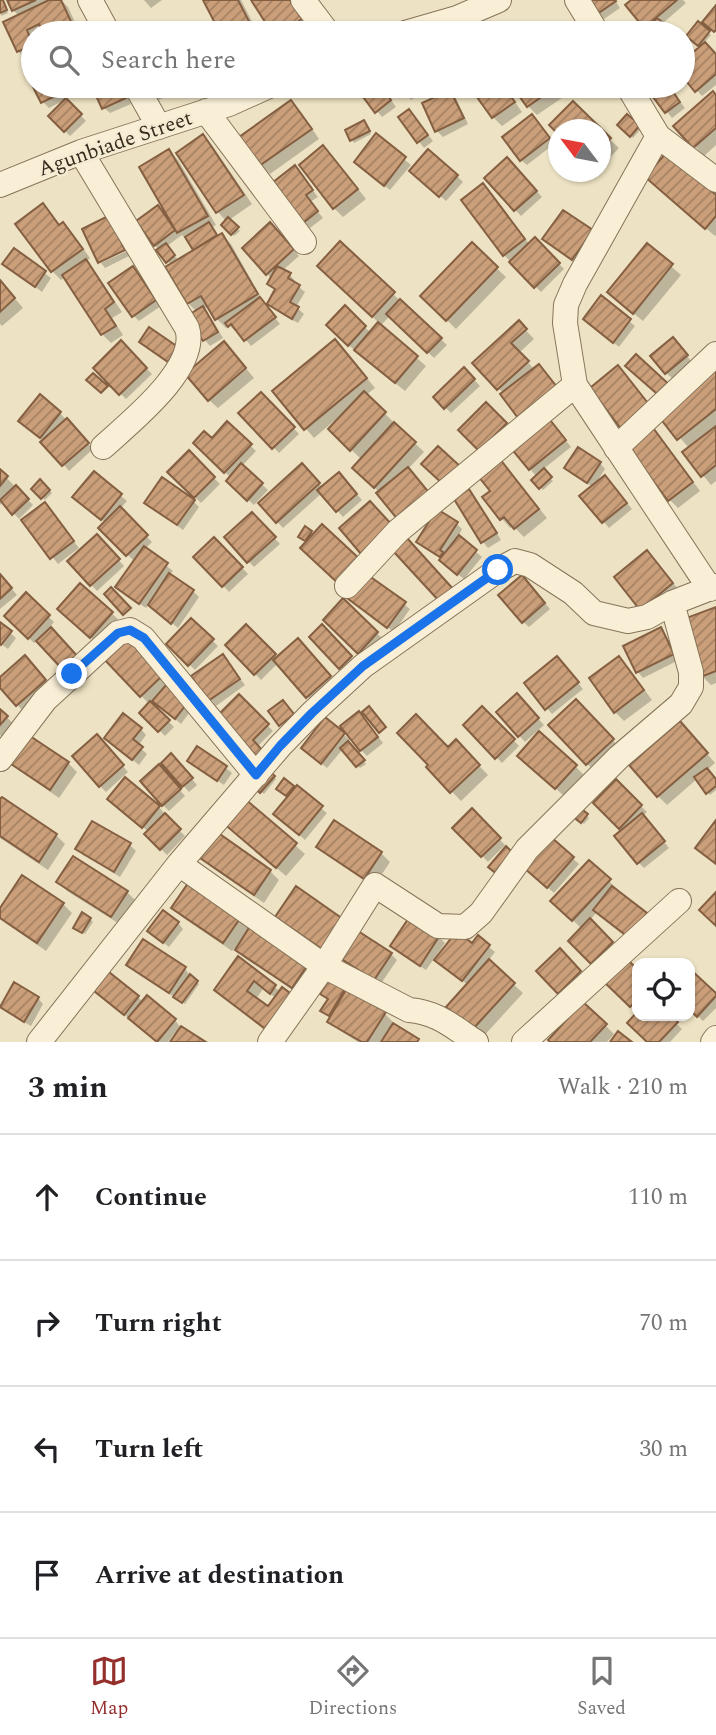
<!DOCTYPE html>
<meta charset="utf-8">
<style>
:root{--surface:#fff;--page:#f6f6f6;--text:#202124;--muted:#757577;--line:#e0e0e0;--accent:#942f2c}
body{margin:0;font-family:Spectral,serif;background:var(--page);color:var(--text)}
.controls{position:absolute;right:21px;bottom:21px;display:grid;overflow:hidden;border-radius:14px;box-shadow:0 2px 5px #0004}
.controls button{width:63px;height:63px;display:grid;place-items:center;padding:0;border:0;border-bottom:2px solid var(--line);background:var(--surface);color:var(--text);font:35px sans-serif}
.compass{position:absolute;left:548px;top:119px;width:63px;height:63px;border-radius:50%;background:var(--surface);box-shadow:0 2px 5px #0004;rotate:302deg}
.stop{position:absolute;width:21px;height:21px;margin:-16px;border:5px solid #1a73e8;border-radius:50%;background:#fff}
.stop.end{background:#1a73e8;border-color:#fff;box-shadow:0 2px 7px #0008}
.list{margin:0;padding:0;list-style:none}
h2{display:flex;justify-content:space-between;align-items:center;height:91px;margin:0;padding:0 28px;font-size:30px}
h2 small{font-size:23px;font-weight:400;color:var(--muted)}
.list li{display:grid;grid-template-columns:46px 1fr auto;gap:21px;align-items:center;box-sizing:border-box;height:126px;padding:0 28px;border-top:2px solid var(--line)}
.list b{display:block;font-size:26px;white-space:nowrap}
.list em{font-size:23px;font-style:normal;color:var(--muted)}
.icon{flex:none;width:38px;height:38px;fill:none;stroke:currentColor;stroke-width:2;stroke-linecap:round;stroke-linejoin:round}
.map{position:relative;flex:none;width:716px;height:1042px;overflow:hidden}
.search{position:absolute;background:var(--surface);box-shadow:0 2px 5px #0004;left:21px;right:21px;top:21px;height:77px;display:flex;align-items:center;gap:18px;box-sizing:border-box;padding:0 24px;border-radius:38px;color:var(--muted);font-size:26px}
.sheet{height:595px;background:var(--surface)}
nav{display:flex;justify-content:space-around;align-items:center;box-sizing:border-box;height:98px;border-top:2px solid var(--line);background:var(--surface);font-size:19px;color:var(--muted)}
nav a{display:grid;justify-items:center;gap:4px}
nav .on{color:var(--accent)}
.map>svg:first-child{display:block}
.shadow{fill:#0003;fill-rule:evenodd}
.building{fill:url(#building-hatch);stroke:#855f41;stroke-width:2}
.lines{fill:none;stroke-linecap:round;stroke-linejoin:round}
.minor-casing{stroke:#87745a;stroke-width:26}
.minor{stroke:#f8efd6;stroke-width:24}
.route{stroke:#1a73e8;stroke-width:9}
.labels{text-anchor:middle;stroke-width:5;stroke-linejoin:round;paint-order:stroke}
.street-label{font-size:21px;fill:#372b1e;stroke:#f4ecd2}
</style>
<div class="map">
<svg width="716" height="1042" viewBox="0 0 716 1042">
<defs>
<pattern id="building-hatch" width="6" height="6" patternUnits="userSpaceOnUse" patternTransform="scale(1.75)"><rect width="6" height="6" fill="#ca9f7a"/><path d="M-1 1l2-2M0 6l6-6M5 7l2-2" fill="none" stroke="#a58263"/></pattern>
</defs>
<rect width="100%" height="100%" fill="#ede2c3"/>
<!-- shadow -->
<path class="shadow" d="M0 0H3L8 13 1 16Z
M8 0H63L62 1 68 7 80 33H33V58L27 60 18 51 19 16 13 10Z
M144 0H162L151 8Z
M205 0H241L258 33H222Z
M253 0H292L310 28 303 33H274Z
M589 0H615L620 8 604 19Z
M633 0H683L686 3 662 24 674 33H647L650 31 645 27Z
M698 24 711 35 704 43 716 56V85L702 96 683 75V40L695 52 702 47 688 36Z
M34 86H79L82 91 49 108 43 102Z
M86 86H98L91 91Z
M106 86H122L131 104 110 113 104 108 96 90Z
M148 86H186L159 100 153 95Z
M357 86H381L396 107 382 117Z
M400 86H433L411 100Z
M471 86H504L522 112 502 126 493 117Z
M514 86H554L562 98 537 115 528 106Z
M663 86H667L671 90 685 108 672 118 652 93Z
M450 92 456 98 468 124 443 137 437 131Z
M716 97V145L704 156 676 126Z
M66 100 86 121 70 136 50 116Z
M291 102 300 111 319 139 270 174 261 165Z
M409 111 433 141 424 148 400 117Z
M627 116 641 129 633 138 619 125Z
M538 122 554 144 527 165 521 160Z
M366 124 371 134 354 143 347 131Z
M600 130 619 148 600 168Z
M203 136 212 145 252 204 229 220 240 231 234 236 223 225 227 222 218 212 178 153Z
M376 136 411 165 390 190 362 168Z
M323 147 332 156 366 199 343 217 334 208Z
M169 151 178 160 216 225 212 227 219 237 222 235 231 244 264 303 280 324 251 346 237 329 235 331 229 325 226 328 217 319 209 306 203 309 208 314 223 338 210 346 205 340 197 312 188 303 171 265 155 245 174 224ZM182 235 196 250 179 261 167 246Z
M513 165 542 197 521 216 486 178Z
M300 174 318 197 310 202 323 218 310 228 304 222Z
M417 176H457L463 182 446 201Z
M483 185 492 194 530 245 535 239 564 269 541 292 504 255Z
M656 186 716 197V235L715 236Z
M43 205 61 226 63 224 72 233 90 258 86 262 94 270 122 312 112 318 123 335 111 343 102 334 65 277 61 280 52 271Z
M276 230 299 256 282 271 290 275 295 281 294 283 305 292 296 307 304 314 298 323 275 310 269 304 276 291 269 284 272 279 267 274Z
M472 245 506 277 456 329 423 296Z
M648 246 681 275 643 321 618 301Z
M14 250 51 278 42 292 5 264Z
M127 251 129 256 105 268 101 263Z
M319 266 393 294 447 345 434 358 390 316 380 326 426 366 405 391 354 350 328 325 345 308 371 333 379 323Z
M133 268 161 306 139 321 134 316Z
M0 281 23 308 2 326 0 324Z
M601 298 635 326 619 347 591 324Z
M519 323 534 339 519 353 535 370 504 394 475 363Z
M121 343 152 374 126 399 95 368Z
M678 346 692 362 672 378 666 373Z
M344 350 375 388 366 395 424 452 408 469 380 493 354 468 362 460 330 429 336 423 334 421 314 438 274 391Z
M233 353 254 378 218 408 209 400Z
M636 357 679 396 712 370 716 375V481L711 485 684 452 689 448 660 415 639 433 641 435 651 428 660 437 700 491 678 508 669 499 628 445 635 440 624 429 592 388 618 368 657 414 670 404 628 366Z
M464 369 480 386 451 413 435 397Z
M261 394 299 434 279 453 241 413Z
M60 413 93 449 69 471 44 441 26 426Z
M227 424 256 451 242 466 268 490 254 505 228 481 231 478 195 443 212 440Z
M553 424 571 447 542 470 553 481 543 490 533 480 537 477 530 469Z
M189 453 220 484 201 503 170 472Z
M600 463 605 469 596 483H610L632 509 609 528 582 496 593 487 572 474 567 468Z
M302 466 323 488 345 480 362 500 343 517 322 493 283 528 261 504Z
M508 470 547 518 524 537 513 526 510 528 484 498 492 491Z
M0 471 33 505 19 519 3 502 0 505Z
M94 473 127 501 120 509 152 542 145 549 173 571 169 575 193 591 199 597 178 628 149 604 146 608 123 593 135 562 101 528 106 523 80 503Z
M40 482 52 493 45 500 34 489Z
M469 491 475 497 501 540 488 548 483 542 456 499Z
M193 501 199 507 183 530 152 508Z
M45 504 79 548 58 564 24 520Z
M252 514 280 544 254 567 226 537Z
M457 524 462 529 458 537 482 557 464 579 447 566 442 559 424 547 418 542Z
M311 532 410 609 394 632 349 598 308 542 301 536Z
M97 536 124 566 97 591 69 561Z
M214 539 248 574 229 592 196 557Z
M656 561 681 593 650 617Z
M0 575 17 595 0 609Z
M528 583 550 609 529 627 523 622Z
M80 585 118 619 97 643 65 615Z
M26 595 54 622 49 628 84 664 37 640 34 643 6 616Z
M343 601 383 639 365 658 325 620Z
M716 609V683L711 685 702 676Z
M191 620 218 646 195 670 168 644Z
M0 624 16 638 8 649 0 643Z
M246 626 277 658 307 649 338 686 316 706 278 663 261 680 227 645Z
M322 627 356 663 346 673 311 637Z
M660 629 666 635 679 660 643 678 638 672Z
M124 638 192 709 181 724 154 701 151 704 174 727 165 736 142 713 150 705 104 657Z
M223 656 245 685 216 706 194 676Z
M619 658 628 667 652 700 624 721 615 712Z
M30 663 50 686 23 711 0 686V679Z
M563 664 583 689 552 714 547 708Z
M517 696 544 725 525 742 498 712Z
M239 697 273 731 257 747 219 716Z
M576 701 621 749 596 773 550 725Z
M482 708 519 746 502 763 465 725Z
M0 711 16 726 5 739 0 735Z
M364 719 383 743 367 756 361 750Z
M326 720 350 740 348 743 366 764 360 768 343 749 327 768 309 753Z
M141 729 146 735 138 746 147 754 139 765 112 743Z
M689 732 715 763 707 770 716 781V790L710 795 697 779 667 805 658 796Z
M102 742 128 772 106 792 100 786Z
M456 742 488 775 461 801 428 767Z
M197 748 226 768 232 773 224 785 195 766Z
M177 762 197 785 189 792 163 763Z
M13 763H68L77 772 59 798 22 772Z
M529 764 575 766 584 775 565 797Z
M267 771 276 779 264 794 255 786Z
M165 772 185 796 169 811 163 805Z
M285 781 327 813 305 840 281 819 289 797 281 791Z
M616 782 647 812 643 816 669 848 644 868 638 862 623 831 595 803Z
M244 800 305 854 286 876 234 832Z
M0 802 56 835 65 844 48 870 0 838Z
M115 805 159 807 164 813V815L185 836 167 855 146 834 149 832Z
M579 809 589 818 584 824 574 815Z
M472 811 505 845 488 862 455 828Z
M551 839 579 864 554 893 532 874Z
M130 845 136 851 120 877 83 855 77 849Z
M319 847 381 853 390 862 374 886 328 856Z
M202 858 270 871 279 880 264 903 211 867Z
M590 862 618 890 616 892 651 920 597 912 590 920 618 949 598 968 570 941 582 929 553 901Z
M191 881 309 962 302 996 246 959 235 948 232 951 182 917 173 908Z
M58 882 127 892 136 901 121 925 67 891Z
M63 904 72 913 46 951 7 924 0 917V911Z
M90 919 93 922 85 934 78 930Z
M178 923 183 929 169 947 155 936Z
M439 937 445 943 426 970 398 952 392 946Z
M478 938 495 952 488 961 523 993 482 1038 457 1015 468 985 443 965 472 945Z
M560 951 586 978 565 998 539 971Z
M391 954 397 960 380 985 348 964 342 958Z
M239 959 281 992 278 1038 225 998 216 989ZM263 989 276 998 268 1009 256 999Z
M625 960 637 971V1012L611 986Z
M128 965 185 969 190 975 189 976 199 984 185 1004 134 971Z
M690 971 716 995V1008L703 1021 690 1009Z
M330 980 384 1013 393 1022 392 1024 419 1042H358L339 1030 330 1021 331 1019 322 1011 329 1001 322 994Z
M102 997H138L143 1002 147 997 175 1020 180 1027 203 1042H172L177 1036 174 1034 168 1042H158Z
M38 998 43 1004 31 1026 8 1013 2 1007Z
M637 1015 668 1016 682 1029 670 1042H649L630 1023Z
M605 1025 614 1034 607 1042H553Z"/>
<!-- building -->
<path class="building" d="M0 0H3L7 10 0 13Z
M7 0H36L12 11Z
M49 0H61L74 28 62 33H43L39 24 27 30 33 45 17 52 3 22Z
M203 0H238L255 33H220Z
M251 0H290L302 19 280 33H272Z
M587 0H615L616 1 597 14Z
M631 0H677L644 28 625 5Z
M716 5V30L714 32 702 22Z
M657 18 677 33H645Z
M698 21 710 31 698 46 686 36Z
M705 42 716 54V74L695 92 683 77V61Z
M33 65V86H76L41 103 24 69Z
M101 86H121L126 98 102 109 93 89Z
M146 86H170L151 96Z
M355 86H381L391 100 375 113Z
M398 86H419L404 96Z
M469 86H503L515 102 492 118Z
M512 86H553L554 88 527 107Z
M660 86H669L680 102 665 113 650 93Z
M450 90 464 118 435 132 422 103Z
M713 91 716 95V128L693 148 673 126Z
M66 98 82 114 64 132 48 116Z
M291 100 312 129 259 166 239 137Z
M573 101 611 138 600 150V130H558V134L549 125Z
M409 109 428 135 417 143 398 117Z
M532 114 550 138 520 161 502 137Z
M627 114 640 125 630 137 617 125Z
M364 120 370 131 350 141 345 130Z
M376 133 406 157 384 186 354 162Z
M203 134 244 195 216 213 176 153Z
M323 145 358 189 333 209 299 165Z
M169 149 208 216 177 233 139 167Z
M428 149 458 175 439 197 409 171Z
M667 152 716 195V216L705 229 645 177Z
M507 157 537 191 514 211 484 178Z
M295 165 313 190 306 195 318 211 303 223 272 183Z
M483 183 525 239 503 256 461 200Z
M43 203 59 225 63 222 83 249 51 272 15 224Z
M158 205 175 230 154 246 136 221Z
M563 210 593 230 572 260 542 239Z
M108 216 125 250 98 263 82 229Z
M228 217 239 227 231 235 221 225Z
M209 222 217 235 193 250 185 237Z
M270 222 294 249 266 275 242 248Z
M222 233 258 294 215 320 201 296 187 304 165 267Z
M535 237 560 263 534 288 509 262Z
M340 241 395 292 372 317 317 266Z
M472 242 498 267 446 321 420 296Z
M166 243 175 255 166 263 156 250Z
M647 243 673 264 633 314 607 292Z
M14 248 46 271 35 287 2 264Z
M86 259 114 302 105 309 116 326 101 335 62 275Z
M133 266 156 300 132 317 108 283Z
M277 266 291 273 288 278 300 285 290 302 299 307 292 319 267 304 275 289 267 284Z
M0 280 15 298 0 312Z
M601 295 631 319 613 343 583 319Z
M260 297 276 317 244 341 231 324 228 327 225 323Z
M400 299 442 338 427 353 386 314Z
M345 305 366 326 348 346 326 325Z
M203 306 218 332 203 341 187 316Z
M519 320 527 329 511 343 529 361 497 390 472 363Z
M378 322 418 356 395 383 354 350Z
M149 327 178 347 168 362 139 342Z
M673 337 688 355 665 374 650 356Z
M335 339 367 378 304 430 272 391Z
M121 340 147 368 119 395 93 368Z
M224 341 246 368 208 401 185 374Z
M636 354 673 388 663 399 625 366Z
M539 364 557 387 518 418 500 394Z
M618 365 651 407 622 430 590 388Z
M464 367 475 379 444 409 433 397Z
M712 368 716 373V409L677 440 656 413Z
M93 373 108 386 101 393 86 380Z
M364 391 386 412 350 451 328 429Z
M261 392 295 427 272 449 238 413Z
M40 394 61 412 40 438 18 421Z
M486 402 507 423 479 451 458 430Z
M547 416 566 440 529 470 509 446Z
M67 418 89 443 62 466 40 442Z
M227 421 252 444 224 473 193 443 204 431 212 438Z
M394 422 416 442 374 488 352 468Z
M651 425 693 482 668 501 626 444Z
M716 426V465L701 477 682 452Z
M438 446 461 467 444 485 421 464Z
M578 447 601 462 587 483 564 468Z
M189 450 215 477 194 498 167 472Z
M500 459 539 509 514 529 504 517 500 520 482 497 490 491 478 476Z
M241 463 263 483 247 501 226 481Z
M302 463 320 483 276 523 258 503Z
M408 467 431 495 399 521 376 493Z
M544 468 552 477 539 489 531 480Z
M0 469 8 476 0 486Z
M94 471 122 494 101 520 72 497Z
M339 472 357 494 336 512 317 490Z
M605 475 627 503 602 523 579 496Z
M162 477 195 500 177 525 144 503Z
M40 479 50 490 41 499 31 489Z
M16 485 29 499 12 515 0 500Z
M469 489 497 533 481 543 454 499Z
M370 501 393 526 361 554 339 528Z
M45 502 74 541 50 559 21 520Z
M120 506 148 535 126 556 98 528Z
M437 509 458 522 440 550 443 552 440 557 416 542Z
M252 512 276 537 247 563 224 537Z
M322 524 363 562 340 585 300 548Z
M305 526 312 531 305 541 298 537Z
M97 534 120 559 90 586 67 561Z
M459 535 477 550 457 575 439 560Z
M214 537 243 567 222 587 193 557Z
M407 538 454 590 440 602 393 551Z
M144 546 168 563 139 604 115 587Z
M647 550 673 583 640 610 614 577Z
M169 573 194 590 171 624 148 605Z
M365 573 406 602 387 628 347 598Z
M0 574 12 588 0 599Z
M522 575 545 603 522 623 498 595Z
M80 583 113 612 90 638 57 609Z
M111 587 131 608 123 615 104 594Z
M26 592 50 615 28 639 4 616Z
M343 598 378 632 358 654 323 620Z
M716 607V671L701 677 681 620Z
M191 618 214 639 188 666 166 644Z
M0 622 12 631 1 645 0 644Z
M246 624 276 654 254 675 225 645Z
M322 624 352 656 339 669 309 637Z
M51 627 79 658 64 671 36 641Z
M661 627 674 654 636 673 623 646Z
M124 635 163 675 140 697 102 657Z
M298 638 331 676 306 698 273 660Z
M223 654 240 679 208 701 191 676Z
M25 655 46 680 16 706 0 688V677Z
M557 656 579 682 545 710 524 683Z
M619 656 644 690 614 713 589 678Z
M166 685 188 702 175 719 152 701Z
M517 693 539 718 518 737 496 712Z
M239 694 269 724 253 740 262 750 256 756 217 716Z
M576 699 614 739 586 765 548 725Z
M283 700 294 714 279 726 268 711Z
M150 701 170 720 158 732 139 713Z
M369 706 386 727 379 733 362 712Z
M482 706 515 739 495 759 463 725Z
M0 709 8 716 0 725Z
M359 711 378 737 360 751 340 726Z
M123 713 142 728 133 739 143 747 132 760 104 738Z
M416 714 448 747 456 739 480 765 450 793 426 767 428 765 397 733Z
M325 717 345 733 321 764 301 748Z
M680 721 708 753 657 797 629 765Z
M539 731 577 765 555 789 517 756Z
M97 734 124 765 99 787 72 756Z
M30 736 69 762 50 790 11 764Z
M348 741 365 760 356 767 340 748Z
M197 746 227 766 217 781 187 761Z
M171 753 193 778 182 787 161 763Z
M159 764 181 789 162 806 140 781Z
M707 768 716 779V786L706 794 694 777Z
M267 769 275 776 260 793 252 786Z
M125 777 160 806 142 828 107 799Z
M284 778 294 786 286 796 276 789Z
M616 779 642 805 619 829 593 803Z
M297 785 323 806 299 835 273 814Z
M2 797 57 834 39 862 0 836V799Z
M244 798 297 843 276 868 223 823Z
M579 807 588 814 581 823 572 816Z
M472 808 501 838 481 857 452 828Z
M165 813 181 829 160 850 144 834Z
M642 813 665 841 637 864 614 836Z
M334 820 382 852 364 879 316 847Z
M716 820V864L695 848Z
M92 821 131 843 114 872 75 849Z
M217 832 271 870 254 895 200 858Z
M551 837 574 857 547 888 524 868Z
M506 846 515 855 498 875 488 867Z
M73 856 128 891 111 917 56 882Z
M589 860 611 879 572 921 550 901Z
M22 875 64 903 37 943 0 918V908Z
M191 879 243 914 223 943 171 908Z
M296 886 343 919 322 949 275 917Z
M612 886 647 913 628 937 593 910Z
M716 892V926L699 910Z
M163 910 179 922 163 943 147 931Z
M82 912 91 918 82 933 73 928Z
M410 916 440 935 420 966 390 946Z
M590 918 613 942 591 964 568 941Z
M252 923 310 961 292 988 235 950Z
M358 931 392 953 374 980 340 958Z
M457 931 472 943 478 935 490 945 462 981 434 960Z
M143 939 186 967 169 993 126 965Z
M560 948 581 971 558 994 536 971Z
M238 956 276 985 270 994 254 981 247 991 268 1006 282 987 294 996 268 1031 214 990Z
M625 957 637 969V1000L630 1007 603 981Z
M489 959 515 983 472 1030 446 1007Z
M690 969 716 993V996L697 1017 690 1010Z
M109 972 139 996 124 1015 94 991Z
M190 974 198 981 182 1003 173 997Z
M330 977 346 987 329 1016 320 1011 328 999 320 994Z
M14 982 39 997 24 1022 0 1007Z
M347 988 386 1012 367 1042H362L327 1022Z
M147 995 176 1019 157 1042 128 1018Z
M583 1002 607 1024 590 1042H550L548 1040Z
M637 1012V1016H671L678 1022 659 1042H647L627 1023Z
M393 1023 419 1039 417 1042H381Z
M181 1026 206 1042H170Z
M618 1031 632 1042H610Z"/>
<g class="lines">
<defs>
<path id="minor" d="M90 0 108 33
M303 0 328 33
M577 0 597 33
M405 33 457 18 499 0
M136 86 159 127
M628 86 658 136 716 180
M206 111 304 242
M658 136 575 284 566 305 565 323 575 385 710 589
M81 152 187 328C200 368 129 423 103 447
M0 185 81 152 229 104 269 86
M616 448 716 354
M347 586 398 531 575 385
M0 759 45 700 118 633 130 630 143 638 256 775
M179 864 324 966 409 1010C437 1012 453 1027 476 1042
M39 1042 179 864 280 746 312 713 363 666 498 570 515 561 530 565 573 593 594 613 628 621 647 617 672 603 716 586
M270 1042 324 966 375 885 438 926 465 927 481 913 527 849 619 757 681 704 691 687V672L672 603
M524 1042 679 901
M713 1042 716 1038"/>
</defs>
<!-- minor casing -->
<use href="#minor" class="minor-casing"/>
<!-- minor -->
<use href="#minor" class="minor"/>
</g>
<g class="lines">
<!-- route -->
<path class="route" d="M72 674 118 633 130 630 144 638 256 775 280 746 312 713 363 666 498 570"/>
</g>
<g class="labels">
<!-- street labels -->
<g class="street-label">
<text transform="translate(115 143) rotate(-19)" y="7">Agunbiade Street</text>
</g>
</g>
</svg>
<div class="controls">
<button><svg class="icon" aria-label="locate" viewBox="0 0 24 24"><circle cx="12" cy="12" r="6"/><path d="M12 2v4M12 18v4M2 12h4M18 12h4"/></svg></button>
</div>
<svg class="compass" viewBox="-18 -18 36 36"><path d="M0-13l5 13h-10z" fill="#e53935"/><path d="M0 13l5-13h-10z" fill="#757577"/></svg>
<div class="stop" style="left:498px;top:570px"></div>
<div class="stop end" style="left:72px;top:674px"></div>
<div class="search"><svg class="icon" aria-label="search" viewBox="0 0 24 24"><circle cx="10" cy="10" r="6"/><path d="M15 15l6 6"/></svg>Search here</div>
</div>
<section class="sheet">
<h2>3 min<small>Walk · 210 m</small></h2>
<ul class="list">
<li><svg class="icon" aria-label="ahead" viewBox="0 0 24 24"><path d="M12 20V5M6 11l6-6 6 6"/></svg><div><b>Continue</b></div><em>110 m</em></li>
<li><svg class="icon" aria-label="right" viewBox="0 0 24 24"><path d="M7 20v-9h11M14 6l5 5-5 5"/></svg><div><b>Turn right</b></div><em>70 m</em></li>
<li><svg class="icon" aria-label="left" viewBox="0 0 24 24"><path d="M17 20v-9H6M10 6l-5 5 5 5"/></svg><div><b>Turn left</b></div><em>30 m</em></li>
<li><svg class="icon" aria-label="arrive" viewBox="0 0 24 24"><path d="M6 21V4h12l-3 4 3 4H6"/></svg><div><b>Arrive at destination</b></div></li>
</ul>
</section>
<nav>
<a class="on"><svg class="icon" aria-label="map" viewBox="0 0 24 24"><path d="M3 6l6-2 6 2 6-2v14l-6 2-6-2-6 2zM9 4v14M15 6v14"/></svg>Map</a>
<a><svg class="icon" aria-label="directions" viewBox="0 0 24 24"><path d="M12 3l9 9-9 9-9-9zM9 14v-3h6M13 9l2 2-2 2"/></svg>Directions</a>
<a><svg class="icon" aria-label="saved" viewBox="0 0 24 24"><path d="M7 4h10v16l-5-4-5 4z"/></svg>Saved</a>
</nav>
